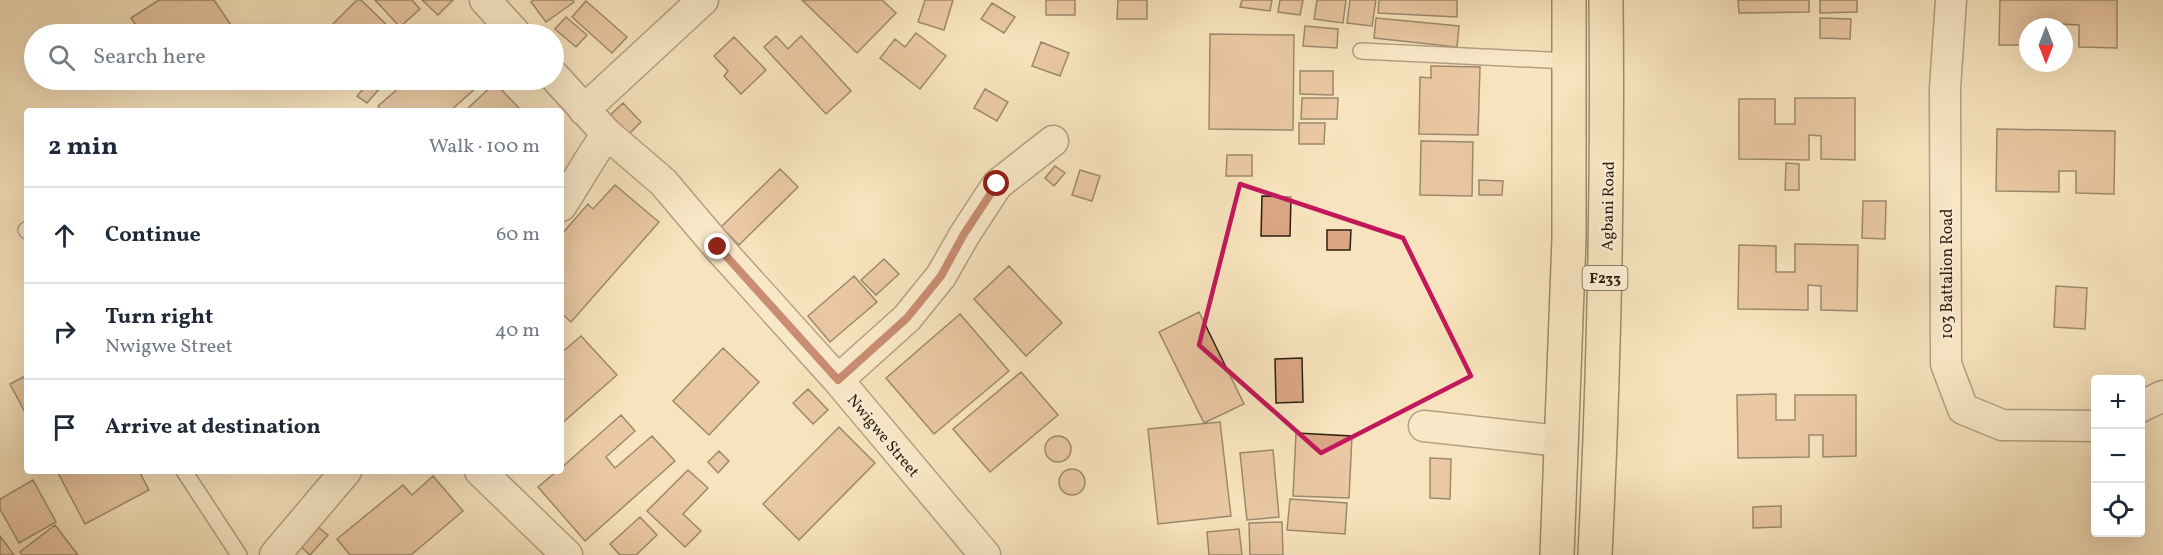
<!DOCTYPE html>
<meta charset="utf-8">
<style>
:root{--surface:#fff;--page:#f6f6f7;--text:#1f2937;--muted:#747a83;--line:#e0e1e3}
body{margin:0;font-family:Vollkorn,serif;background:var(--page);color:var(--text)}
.controls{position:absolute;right:18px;bottom:18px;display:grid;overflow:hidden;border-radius:6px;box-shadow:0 6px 24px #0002}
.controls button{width:54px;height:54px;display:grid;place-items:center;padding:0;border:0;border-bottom:2px solid var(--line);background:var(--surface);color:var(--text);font:30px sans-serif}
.compass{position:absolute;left:2019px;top:18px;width:54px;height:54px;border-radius:50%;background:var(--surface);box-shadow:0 6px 24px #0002;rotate:180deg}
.stop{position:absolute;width:18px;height:18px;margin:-14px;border:4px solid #8f2418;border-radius:50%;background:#fff}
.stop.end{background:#8f2418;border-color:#fff;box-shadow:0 2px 6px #0008}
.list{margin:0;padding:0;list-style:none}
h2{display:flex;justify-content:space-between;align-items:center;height:78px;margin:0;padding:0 24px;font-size:26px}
h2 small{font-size:20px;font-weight:400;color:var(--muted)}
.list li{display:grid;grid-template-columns:39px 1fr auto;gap:18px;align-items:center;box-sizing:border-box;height:96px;padding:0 24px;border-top:2px solid var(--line)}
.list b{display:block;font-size:22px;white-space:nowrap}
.list p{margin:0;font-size:20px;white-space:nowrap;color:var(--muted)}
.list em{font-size:20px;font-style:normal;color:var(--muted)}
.icon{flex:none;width:33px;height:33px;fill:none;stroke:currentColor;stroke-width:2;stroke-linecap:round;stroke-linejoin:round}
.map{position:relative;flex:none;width:2163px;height:555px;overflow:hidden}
.search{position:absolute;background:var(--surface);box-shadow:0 6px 24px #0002;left:24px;top:24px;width:540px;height:66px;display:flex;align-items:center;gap:15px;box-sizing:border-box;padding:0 21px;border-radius:33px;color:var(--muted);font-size:22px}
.panel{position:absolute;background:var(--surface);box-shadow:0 6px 24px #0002;left:24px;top:108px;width:540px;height:366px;border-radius:6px}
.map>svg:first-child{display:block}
.building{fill:#daa683;stroke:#2d1e0f;stroke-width:1.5}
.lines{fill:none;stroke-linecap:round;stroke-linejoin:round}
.service-casing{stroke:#604f3a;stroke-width:18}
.minor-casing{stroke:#604f3a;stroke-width:33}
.primary-casing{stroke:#2d1e0f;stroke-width:36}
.service{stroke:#faedd4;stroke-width:15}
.minor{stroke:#faedd4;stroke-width:30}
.primary{stroke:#f7e3bd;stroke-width:33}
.route{stroke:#8f2418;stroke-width:8}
.marked{fill:none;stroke:#c2185b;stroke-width:4.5;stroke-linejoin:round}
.labels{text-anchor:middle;stroke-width:5;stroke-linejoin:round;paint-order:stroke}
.shield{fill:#faedd4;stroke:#6a5c4a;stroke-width:1.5}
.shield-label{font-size:15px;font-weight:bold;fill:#2d1e0f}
.street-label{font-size:16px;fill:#2d1e0f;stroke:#faedd4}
</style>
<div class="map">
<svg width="2163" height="555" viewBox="0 0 2163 555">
<rect width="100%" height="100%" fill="#f7e3bd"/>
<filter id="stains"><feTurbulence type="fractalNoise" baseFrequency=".00333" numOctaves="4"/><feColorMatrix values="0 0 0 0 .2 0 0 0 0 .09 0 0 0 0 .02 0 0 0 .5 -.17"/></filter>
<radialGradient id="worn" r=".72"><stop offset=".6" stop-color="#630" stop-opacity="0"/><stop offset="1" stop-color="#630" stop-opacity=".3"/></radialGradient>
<!-- building -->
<path class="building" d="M159 0H214L231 25 217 34H142L131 18Z
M357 0H361L392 30 388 34H323Z
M375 0H412L420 9 400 27Z
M422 0H453L438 15Z
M534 0H573L574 2 546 22 531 2Z
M802 0H882L896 13 857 53Z
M925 0H953L944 30 918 22Z
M1046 0H1075V15H1046Z
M1118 0H1147V19H1117Z
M1242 0H1272L1270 11 1240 7Z
M1280 0H1303L1300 15 1278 12Z
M1317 0H1346L1343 23 1314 19Z
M1350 0H1376L1372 26 1347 23Z
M1379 0H1457V17L1378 13Z
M1738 0H1809V12L1739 13Z
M1820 0H1857V12L1820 13Z
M2000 0H2117V48L2079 47V25L2061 24V27H2028V45H1999Z
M586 1 627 37 612 53 572 17Z
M992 3 1015 17 1004 33 981 19Z
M566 17 587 35 576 47 555 29Z
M1376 18 1459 26 1457 47 1374 38Z
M1820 18 1851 19 1850 39 1820 38Z
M1305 26 1338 29 1337 48 1303 46Z
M916 33 946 56 920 89 880 58 895 39 905 47Z
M1210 34 1294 35 1293 130 1209 129Z
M776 36 788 49 801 36 851 91 826 114 764 47Z
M734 37 766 70 741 94 724 76 728 71 714 56Z
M1041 42 1069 53 1060 76 1032 66Z
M1431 66 1480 67 1478 135 1419 134 1420 77 1431 78Z
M1300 71H1333V95L1300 94Z
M371 80H387L367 103 357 96Z
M408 80H485L450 111H383L378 106Z
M495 83 522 111H465Z
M985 89 1008 102 997 121 974 108Z
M1302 98H1338L1337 119H1301Z
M1795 98H1855V160L1821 159V136L1809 135V160L1739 159V99H1775V124H1795Z
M623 103 641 122 627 136 609 116Z
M1299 123H1325L1324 144H1299Z
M1997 129 2115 131 2114 194 2076 193V171H2059V192L1996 191Z
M1421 141 1473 142 1472 196 1420 195Z
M1227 155H1252V176H1226Z
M1786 163 1799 164V190H1785Z
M1055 166 1065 173 1054 186 1045 178Z
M780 169 798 187 739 245 721 227Z
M1080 170 1100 176 1092 201 1072 195Z
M1479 180 1503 181 1502 195H1479Z
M615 185 659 222 571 322 561 313V235L588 204 593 209Z
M1262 196 1291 197 1290 236H1261Z
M1863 201H1886L1885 239 1862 238Z
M1327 230H1351L1350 250H1327Z
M1795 244 1858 245 1857 311 1821 310V286L1808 285V310L1738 309 1739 245 1776 246V272H1795Z
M884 259 899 274 876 295 861 280Z
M1009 266 1062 323 1026 356 974 299Z
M854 276 877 302 830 342 808 316Z
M2056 286 2087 288 2085 329 2054 327Z
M1199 312 1244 404 1204 423 1159 332Z
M960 314 1009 371 934 434 886 378Z
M581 336 617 375 561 424V353Z
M723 348 759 382 709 435 673 401Z
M1302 358 1303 402 1276 403 1275 359Z
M1021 372 1058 415 990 472 953 429Z
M27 375V416L10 384Z
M808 389 828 410 813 424 793 403Z
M1776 394V420H1795V395H1856V456L1823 457V435H1809V457L1738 458 1737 395Z
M621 415 635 431 606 457 615 468 652 436 675 461 585 541 538 487 557 471H561V468Z
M1220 422 1231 516 1158 524 1148 429Z
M839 427 875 463 799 540 763 504Z
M1296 433 1352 436 1349 498 1293 496Z
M1045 449a13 13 0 1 1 26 0a13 13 0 1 1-26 0Z
M1273 450 1279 517 1247 520 1240 453Z
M719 451 729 461 718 473 708 462Z
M1430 458 1451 459 1450 499 1430 498Z
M1059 482a13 13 0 1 1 26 0a13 13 0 1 1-26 0Z
M688 470 708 488 683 514 701 531 685 547 647 511Z
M57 471H139L149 490 85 524Z
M433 476 463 511 411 555H350L337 539 403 485 412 495Z
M33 480 56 522 19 543 0 509V499Z
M1290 499 1347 503 1345 534 1287 530Z
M1781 506V527L1753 528V507Z
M640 517 657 535 636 555H620L610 544Z
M1282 522 1283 555H1250L1249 523Z
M313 523 328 535 310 555 296 542Z
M55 525 78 555H22L20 552Z
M1239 529 1242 555H1209L1207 532Z
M0 536 14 555H0Z"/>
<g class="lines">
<defs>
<path id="service" d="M1361 51 1569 61
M26 230 27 231
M184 471 239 555"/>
<path id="minor" d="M485 0 516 34
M1951 0 1945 88 1946 364 1963 409 2002 425 2096 426
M554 76 607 134C590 157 577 182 561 206
M584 110 703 0
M607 134 663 182 718 247 838 380 985 555
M838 380 907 318 941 276 965 234 997 185 1053 141
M2140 407 2163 396
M1424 426 1560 441
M480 471 567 555
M275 555 346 471"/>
<path id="primary" d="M1557 555 1569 239V0
M1595 555C1604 370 1608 185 1606 0"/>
</defs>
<!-- service casing -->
<use href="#service" class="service-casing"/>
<!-- minor casing -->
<use href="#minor" class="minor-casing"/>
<!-- primary casing -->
<use href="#primary" class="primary-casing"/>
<!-- service -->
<use href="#service" class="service"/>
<!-- minor -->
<use href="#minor" class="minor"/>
<!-- primary -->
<use href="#primary" class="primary"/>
</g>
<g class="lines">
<!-- route -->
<path class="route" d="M718 247 838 380 907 318 941 276 964 234 997 184"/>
</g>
<!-- marked area -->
<path d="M0 0H2163V555H0ZM1240 184 1403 238 1471 376 1321 453 1199 345Z" fill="#f7e3bd" fill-opacity=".55" fill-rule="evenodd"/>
<path class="marked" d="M1240 184 1403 238 1471 376 1321 453 1199 345Z"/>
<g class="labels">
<!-- shield labels -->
<rect class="shield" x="1582.5" y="266" width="45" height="24" rx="4.5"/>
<g class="shield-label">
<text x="1605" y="283">F233</text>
</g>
<!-- street labels -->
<g class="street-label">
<text transform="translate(1607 206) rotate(-89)" y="6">Agbani Road</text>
<text transform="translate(1946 274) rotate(-90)" y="6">103 Battalion Road</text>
<text transform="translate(884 435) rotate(50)" y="6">Nwigwe Street</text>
</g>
</g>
<rect width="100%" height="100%" filter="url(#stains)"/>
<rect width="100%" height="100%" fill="url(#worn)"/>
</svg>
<div class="controls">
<button>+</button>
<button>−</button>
<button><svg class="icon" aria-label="locate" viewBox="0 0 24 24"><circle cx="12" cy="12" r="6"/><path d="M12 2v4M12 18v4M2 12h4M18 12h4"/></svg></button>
</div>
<svg class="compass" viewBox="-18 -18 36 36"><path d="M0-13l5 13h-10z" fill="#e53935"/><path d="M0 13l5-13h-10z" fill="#747a83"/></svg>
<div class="stop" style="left:997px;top:184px"></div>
<div class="stop end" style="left:718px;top:247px"></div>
<div class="search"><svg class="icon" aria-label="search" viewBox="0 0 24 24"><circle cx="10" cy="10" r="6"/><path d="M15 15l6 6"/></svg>Search here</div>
<section class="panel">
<h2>2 min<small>Walk · 100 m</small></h2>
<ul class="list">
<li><svg class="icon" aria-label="ahead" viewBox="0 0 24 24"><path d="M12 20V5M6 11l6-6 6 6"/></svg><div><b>Continue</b></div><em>60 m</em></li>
<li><svg class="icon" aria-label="right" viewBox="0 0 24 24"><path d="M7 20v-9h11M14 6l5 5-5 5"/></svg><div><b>Turn right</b><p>Nwigwe Street</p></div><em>40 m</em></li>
<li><svg class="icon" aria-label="arrive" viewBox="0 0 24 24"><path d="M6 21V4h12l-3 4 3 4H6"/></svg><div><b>Arrive at destination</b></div></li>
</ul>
</section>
</div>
